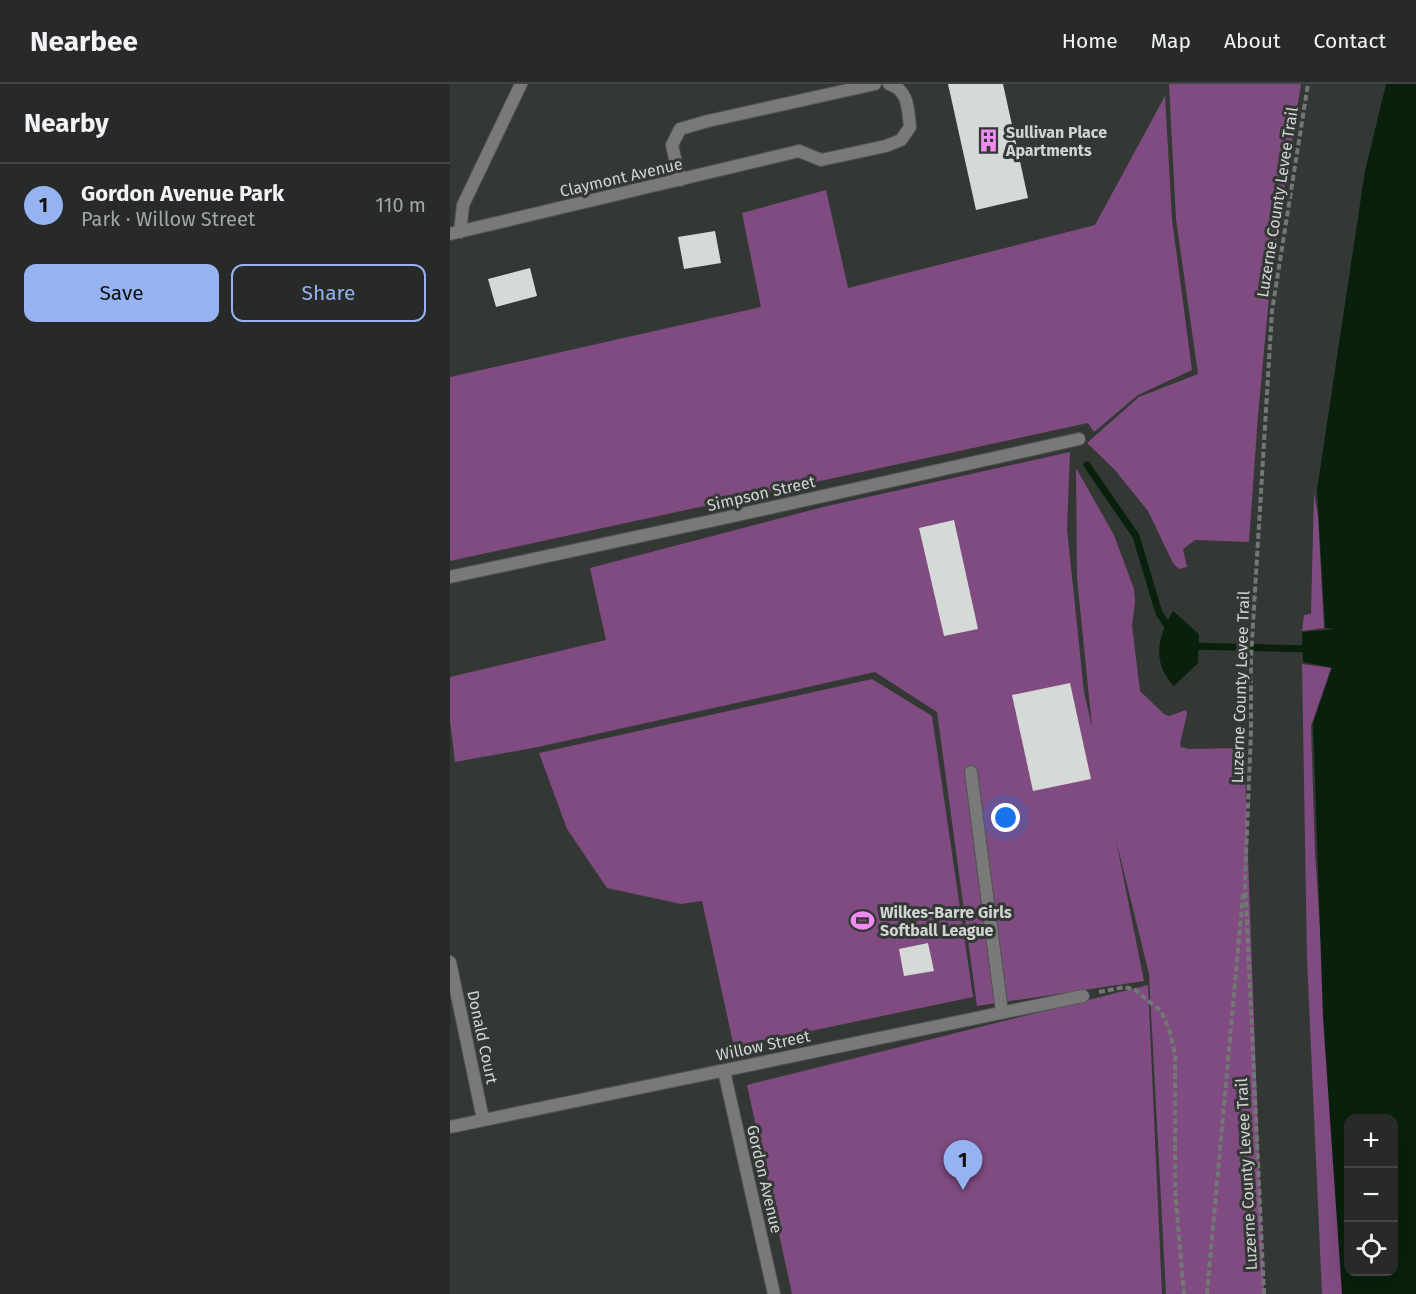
<!DOCTYPE html>
<meta charset="utf-8">
<style>
:root{--surface:#272a28;--page:#2f3230;--text:#f1f3f6;--muted:#a4a7a8;--line:#434645;--accent:#95b2f1}
body{margin:0;font-family:"Fira Sans",sans-serif;background:var(--page);color:var(--text)}
.controls{position:absolute;right:18px;bottom:18px;display:grid;overflow:hidden;border-radius:12px;box-shadow:0 6px 24px #0002}
.controls button{width:54px;height:54px;display:grid;place-items:center;padding:0;border:0;border-bottom:2px solid var(--line);background:var(--surface);color:var(--text);font:30px sans-serif}
.you{position:absolute;left:556px;top:734px;width:21px;height:21px;margin:-15px;border:4px solid #fff;border-radius:50%;background:#1a73e8;box-shadow:0 0 0 9px #1a73e833}
.badge{display:grid;place-items:center;width:39px;height:39px;border-radius:50%;background:var(--accent);color:#111;font-size:20px;font-weight:700}
.pin{position:absolute;translate:-50% -50px;filter:drop-shadow(0 2px 3px #0008)}
.pin::after{content:'';position:absolute;top:32px;width:21px;height:18px;background:inherit;clip-path:polygon(0 0,100% 0,50% 100%)}
.list{margin:0;padding:0;list-style:none}
h2{display:flex;justify-content:space-between;align-items:center;height:78px;margin:0;padding:0 24px;font-size:26px}
h2 small{font-size:20px;font-weight:400;color:var(--muted)}
.list li{display:grid;grid-template-columns:39px 1fr auto;gap:18px;align-items:center;box-sizing:border-box;height:84px;padding:0 24px;border-top:2px solid var(--line)}
.list b{display:block;font-size:22px;white-space:nowrap}
.list p{margin:0;font-size:20px;white-space:nowrap;color:var(--muted)}
.list em{font-size:20px;font-style:normal;color:var(--muted)}
.actions{display:flex;gap:12px;padding:18px 24px}
.actions a{flex:1;padding:14px 0;border:2px solid var(--accent);border-radius:12px;text-align:center;font-size:21px;color:var(--accent)}
.actions .main{background:var(--accent);color:#111}
.icon{flex:none;width:33px;height:33px;fill:none;stroke:currentColor;stroke-width:2;stroke-linecap:round;stroke-linejoin:round}
.map{position:relative;flex:none;width:966px;height:1210px;overflow:hidden}
header{display:flex;align-items:center;gap:36px;box-sizing:border-box;height:84px;padding:0 30px;background:var(--surface);border-bottom:2px solid var(--line)}
header strong{font-size:28px}
nav{display:flex;gap:33px;margin-inline-start:auto;font-size:21px}
main{display:flex}
aside{flex:1;background:var(--surface)}
.map>svg:first-child{display:block}
.green{fill:#7f4b80}
.water{fill:#08200c;fill-rule:evenodd}
.lines{fill:none;stroke-linecap:round;stroke-linejoin:round}
.stream{stroke:#08200c;stroke-width:7}
.building{fill:#d6dad6}
.lane-casing{stroke:#505451;stroke-width:14}
.street-casing{stroke:#505451;stroke-width:14}
.path{stroke:#737774;stroke-width:4;stroke-dasharray:6 3;stroke-linecap:butt}
.lane{stroke:#7a797a;stroke-width:12}
.street{stroke:#7a797a;stroke-width:12}
.labels{text-anchor:middle;stroke-width:6;stroke-linejoin:round;paint-order:stroke}
.poi-label{font-size:16px;font-weight:bold;fill:#d2d4d2;stroke:#343835;text-anchor:start}
.street-label{font-size:16px;fill:#d2d4d2;stroke:#343835}
</style>
<header>
<strong>Nearbee</strong>
<nav><a>Home</a><a>Map</a><a>About</a><a>Contact</a></nav>
</header>
<main>
<aside>
<h2>Nearby<small></small></h2>
<ul class="list">
<li><span class="badge">1</span><div><b>Gordon Avenue Park</b><p>Park · Willow Street</p></div><em>110 m</em></li>
</ul>
<div class="actions"><a class="main">Save</a><a>Share</a></div>
</aside>
<div class="map">
<svg width="966" height="1210" viewBox="0 0 966 1210">
<rect width="100%" height="100%" fill="#343835"/>
<!-- green -->
<path class="green" d="M719 0H851L821 192 808 331 799 458 745 456 733 465 737 483 729 485 723 479 698 427 664 385 637 359 689 313 748 290 726 135Z
M715 12 722 135 742 286 688 311 644 348 638 339 0 477V293L311 223 292 129 376 106 398 204 645 141Z
M620 368 617 445 634 608 642 643 627 494 626 384 664 451 684 505 685 518 682 542 690 607 714 630 719 632 736 626 737 630 730 660 731 663 739 665 791 664 794 663 814 1210H716L699 890 666 756 694 897 527 922 487 628 425 588 88 663 5 678 0 637V593L156 556 140 484 373 423Z
M864 408 868 432 874 544 852 547 854 531 861 530Z
M852 580 881 584 861 642 865 768 894 1210H872L857 875Z
M422 595 482 632 523 913 284 963 252 817 231 820 157 804 117 745 89 669Z
M698 901 712 1210H342L297 1001Z"/>
<!-- water -->
<path class="water" d="M936 0H966V1210H892L873 933 863 639 882 584 888 585 853 578 852 548 886 545 875 544 867 406 915 87ZM944 1034V1188H898V1034Z
M723 527 749 550 748 579 724 602C701 578 708 552 723 527Z"/>
<g class="lines">
<!-- stream -->
<path class="stream" d="M637 381 686 452 709 529 720 546
M740 562 861 565"/>
</g>
<!-- building -->
<path class="building" d="M498 0H553L578 114 526 126Z
M265 147 271 179 234 185 228 153Z
M80 184 87 212 46 223 38 195Z
M504 436 528 545 494 552 469 444Z
M620 599 641 695 583 707 562 611Z
M478 859 484 887 454 892 449 865Z"/>
<g class="lines">
<defs>
<path id="lane" d="M349 67 371 76 436 62 451 56 460 43C458 26 459 6 439 0
M230 96 222 61 230 45 258 37 425 0
M521 688 552 928"/>
<path id="street" d="M10 148 13 121 71 0
M0 150 349 67
M0 493 279 433 629 355
M0 878 33 1035
M274 987 324 1210
M0 1043 633 912"/>
</defs>
<!-- lane casing -->
<use href="#lane" class="lane-casing"/>
<!-- street casing -->
<use href="#street" class="street-casing"/>
<!-- path -->
<path class="path" d="M649 908 675 903 685 906 711 927 719 945 725 970V1106L734 1210
M757 1210 793 810
M814 1210 795 796 801 647V573L822 227 858 0"/>
<!-- lane -->
<use href="#lane" class="lane"/>
<!-- street -->
<use href="#street" class="street"/>
</g>
<!-- icons -->
<defs>
<symbol id="building-bare" viewBox="-9 -9 18 18"><path d="M-4-6H4V6H1V3H-1V6H-4ZM-2.5-4.3h1.7v1.8h-1.7ZM.8-4.3h1.7v1.8H.8ZM-2.5-1h1.7V.8h-1.7ZM.8-1h1.7V.8H.8Z" fill="#f28af3" stroke="#343835" stroke-width="2.5" paint-order="stroke"/></symbol>
<symbol id="stadium-bare" viewBox="-9 -9 18 18"><path d="M0-5a6.5 5 0 1 0 0 10a6.5 5 0 1 0 0-10ZM-3.5-1.8h7v3.6h-7Z" fill="#f28af3" stroke="#343835" stroke-width="2.5" paint-order="stroke"/></symbol>
</defs>
<g fill-rule="evenodd">
<use href="#building-bare" x="522" y="40" width="33" height="33"/>
<use href="#stadium-bare" x="396" y="820" width="33" height="33"/>
</g>
<g class="labels">
<!-- poi labels -->
<g class="poi-label">
<text x="556" y="54">Sullivan Place<tspan x="556" dy="18">Apartments</tspan></text>
<text x="430" y="834">Wilkes-Barre Girls<tspan x="430" dy="18">Softball League</tspan></text>
</g>
<!-- street labels -->
<g class="street-label">
<text transform="translate(171 93) rotate(-13)" y="6">Claymont Avenue</text>
<text transform="translate(827 118) rotate(-81)" y="6">Luzerne County Levee Trail</text>
<text transform="translate(311 409) rotate(-13)" y="6">Simpson Street</text>
<text transform="translate(790 603) rotate(-88)" y="6">Luzerne County Levee Trail</text>
<text transform="translate(33 953) rotate(78)" y="6">Donald Court</text>
<text transform="translate(313 961) rotate(-12)" y="6">Willow Street</text>
<text transform="translate(796 1090) rotate(-93)" y="6">Luzerne County Levee Trail</text>
<text transform="translate(315 1095) rotate(77)" y="6">Gordon Avenue</text>
</g>
</g>
</svg>
<div class="controls">
<button>+</button>
<button>−</button>
<button><svg class="icon" aria-label="locate" viewBox="0 0 24 24"><circle cx="12" cy="12" r="6"/><path d="M12 2v4M12 18v4M2 12h4M18 12h4"/></svg></button>
</div>
<div class="you"></div>
<div class="pin badge" style="left:513px;top:1106px">1</div>
</div>
</main>
